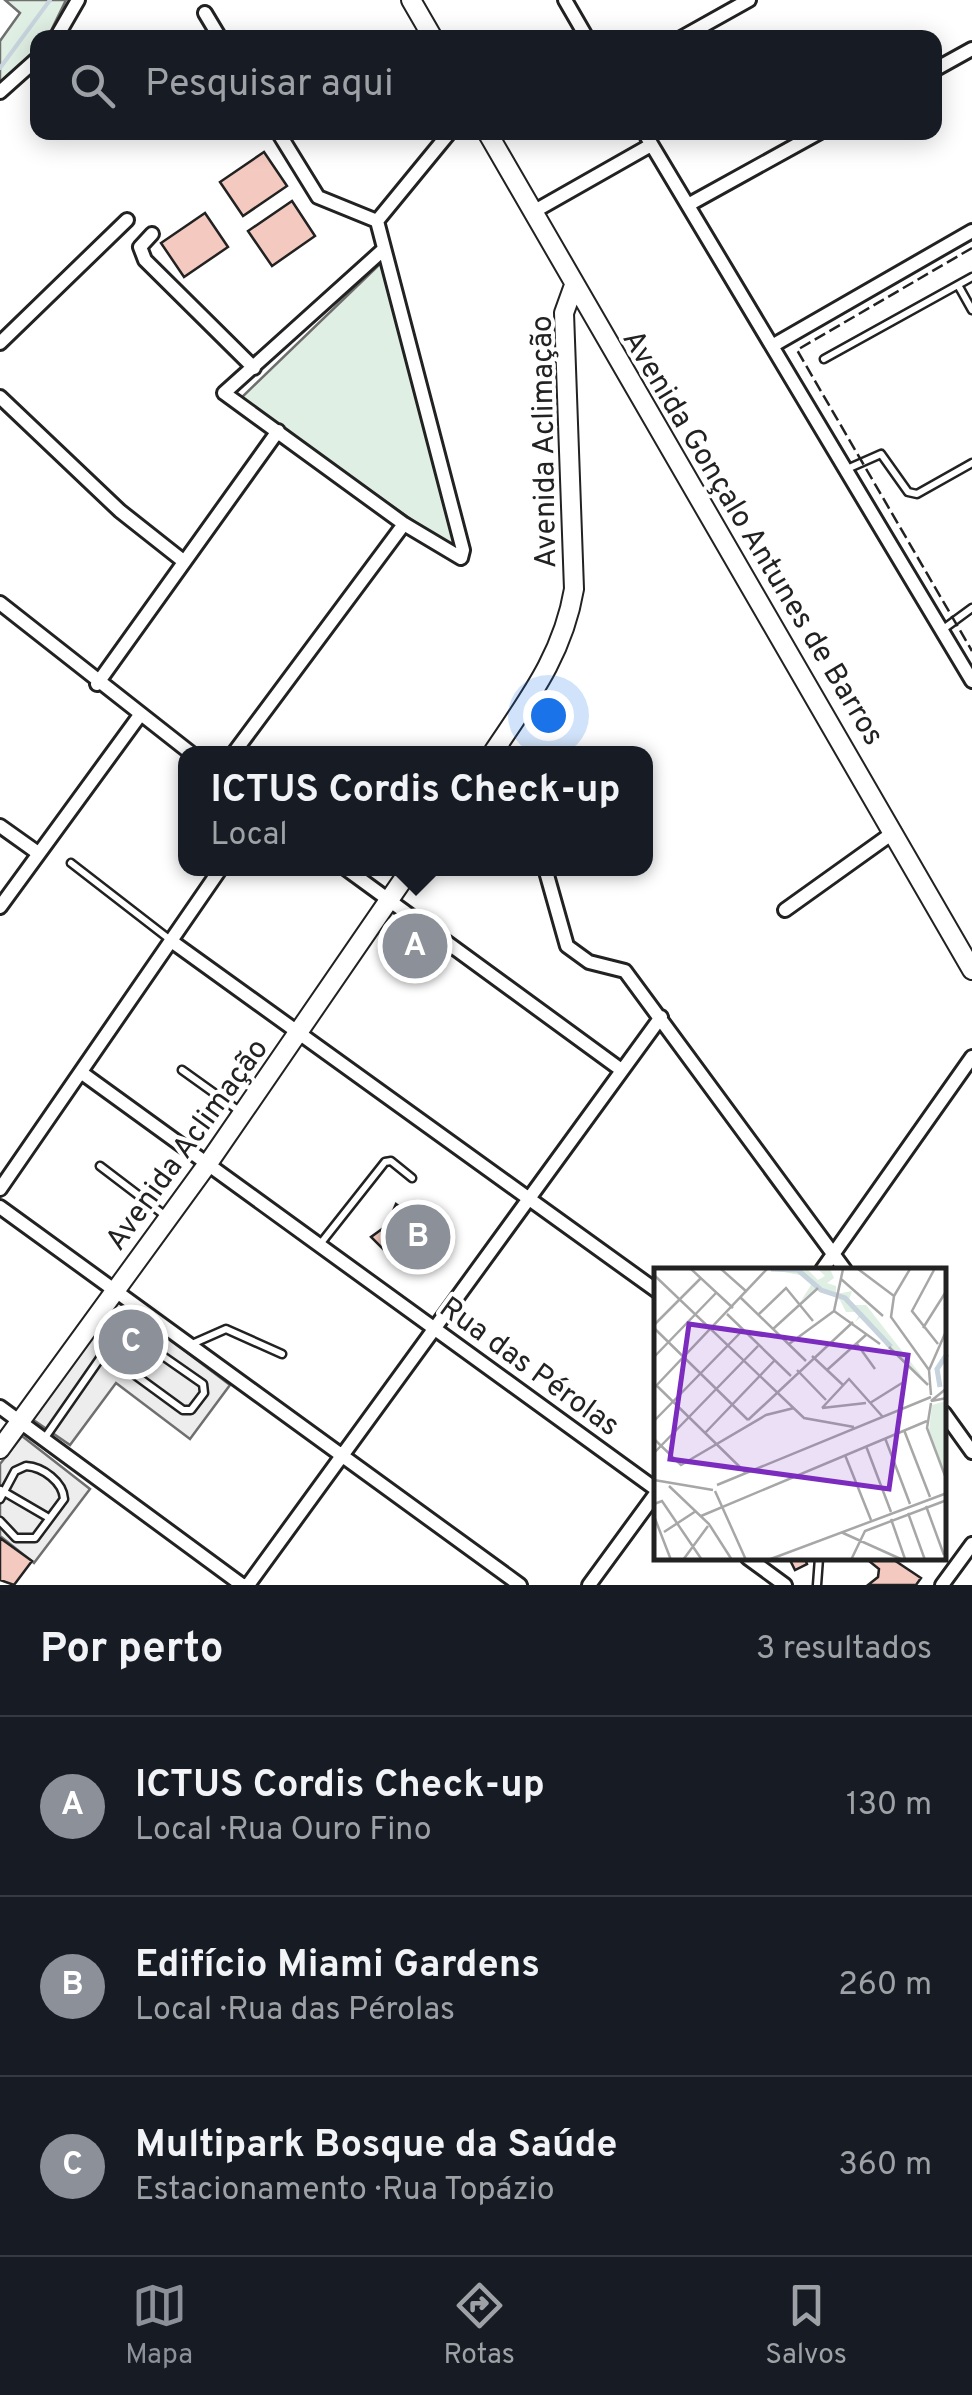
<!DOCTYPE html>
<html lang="pt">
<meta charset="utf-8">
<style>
:root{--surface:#171b24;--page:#20242c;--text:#f1f3f6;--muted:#9ea1a6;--line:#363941;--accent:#8c9099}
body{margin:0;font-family:Overpass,sans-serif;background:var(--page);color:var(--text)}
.you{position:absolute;left:548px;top:715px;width:35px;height:35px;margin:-25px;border:8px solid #fff;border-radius:50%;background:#1a73e8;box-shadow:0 0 0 15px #1a73e833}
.badge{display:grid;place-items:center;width:65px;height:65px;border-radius:50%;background:var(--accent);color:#fff;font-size:32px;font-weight:700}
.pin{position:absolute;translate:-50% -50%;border:5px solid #fff;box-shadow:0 2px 10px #0006}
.popup{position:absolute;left:178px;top:746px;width:475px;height:130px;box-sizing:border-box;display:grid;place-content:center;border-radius:20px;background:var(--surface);filter:drop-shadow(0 2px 8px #0005);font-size:32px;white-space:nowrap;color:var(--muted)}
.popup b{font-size:38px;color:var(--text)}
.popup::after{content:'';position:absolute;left:50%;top:100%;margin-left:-20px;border:20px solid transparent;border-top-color:var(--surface)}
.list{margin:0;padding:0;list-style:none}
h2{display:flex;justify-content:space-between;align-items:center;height:130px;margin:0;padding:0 40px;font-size:42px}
h2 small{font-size:32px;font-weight:400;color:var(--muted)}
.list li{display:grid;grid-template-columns:65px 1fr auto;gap:30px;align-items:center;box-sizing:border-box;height:180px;padding:0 40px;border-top:2px solid var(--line)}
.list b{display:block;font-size:38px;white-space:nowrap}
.list p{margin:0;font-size:32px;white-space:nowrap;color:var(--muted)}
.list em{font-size:32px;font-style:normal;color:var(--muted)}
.icon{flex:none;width:55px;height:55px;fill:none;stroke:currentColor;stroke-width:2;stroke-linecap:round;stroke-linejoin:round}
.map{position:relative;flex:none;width:972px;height:1585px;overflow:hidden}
.search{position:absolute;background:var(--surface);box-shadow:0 5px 25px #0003;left:30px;right:30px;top:30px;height:110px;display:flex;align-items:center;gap:25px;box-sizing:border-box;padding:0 35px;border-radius:20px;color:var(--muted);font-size:38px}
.sheet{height:670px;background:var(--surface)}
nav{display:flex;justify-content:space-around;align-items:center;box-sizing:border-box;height:140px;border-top:2px solid var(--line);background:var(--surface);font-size:28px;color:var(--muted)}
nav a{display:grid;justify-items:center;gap:5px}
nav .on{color:var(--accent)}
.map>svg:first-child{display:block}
.green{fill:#e0efe3;stroke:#6f6f6f;stroke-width:2.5}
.parking{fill:#ededed;stroke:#6f6f6f;stroke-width:2.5}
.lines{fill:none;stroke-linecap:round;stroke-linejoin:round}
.stream{stroke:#c7d3dd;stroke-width:4}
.building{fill:#f3c9c0;stroke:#222;stroke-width:2.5}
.lane-casing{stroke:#222;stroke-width:11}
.street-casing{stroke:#222;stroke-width:18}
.secondary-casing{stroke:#222;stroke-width:22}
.lane{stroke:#fff;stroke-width:6}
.street{stroke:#fff;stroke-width:12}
.secondary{stroke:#fff;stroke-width:18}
.fence{stroke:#222;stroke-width:2.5;stroke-dasharray:12 5;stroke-linecap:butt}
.labels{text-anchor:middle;stroke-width:8;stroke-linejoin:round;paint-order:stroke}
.street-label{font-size:30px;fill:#222;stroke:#fff}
.inset-river{fill:none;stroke:#c7d3dd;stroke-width:5}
.inset-road{fill:none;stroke:#a7a7a7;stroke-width:2.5}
.view{fill:#7b2cbf;fill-opacity:0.15;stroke:#7b2cbf;stroke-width:5}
.inset-edge{fill:none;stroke:#222;stroke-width:5}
</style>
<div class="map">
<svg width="972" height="1585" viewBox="0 0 972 1585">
<rect width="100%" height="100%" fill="#fff"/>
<!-- green -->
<path class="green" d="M5 0H66L48 37 38 38 37 51 0 85V41L20 13Z
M382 262 459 553 240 399Z"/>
<!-- parking -->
<path class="parking" d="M119 1301 230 1385 190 1439 116 1383 70 1445 32 1419Z
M22 1436 90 1489 34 1563 0 1536V1464Z"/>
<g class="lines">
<!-- stream -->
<path class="stream" d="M0 68 50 0"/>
</g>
<!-- building -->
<path class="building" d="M264 152 287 186 243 216 220 182Z
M292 201 315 236 272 266 248 231Z
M205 213 228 247 184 277 161 243Z
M400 919 443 952 429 970 408 948 405 953 393 944 396 940 388 934Z
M396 1204 440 1237 428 1246 416 1237 408 1248 420 1257 416 1270 391 1257 371 1237 382 1229 395 1238 403 1227 390 1218Z
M0 1538 32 1561 14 1585 0 1580Z
M789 1558H805L807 1564 795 1570Z
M871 1558H891L921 1578 916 1585H868L878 1577 879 1569 869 1561Z"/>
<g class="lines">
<defs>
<path id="lane" d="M958 285 972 310
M824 359 972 277
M847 469 881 454 908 492 917 494 972 463
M942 630 972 608
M340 754V753
M71 863 173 942
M182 1070 242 1113
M100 1166 167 1217
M321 1243 385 1162 391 1161 412 1178
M192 1344 226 1329 282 1354
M44 1439 117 1334 124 1329 203 1384 204 1393 191 1410H183L105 1353
M1 1490 49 1518
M0 1499 15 1471 26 1466C43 1467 63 1482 64 1499L35 1538H16L0 1521
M817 1585 819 1558"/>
<path id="street" d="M565 0 587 38
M205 13 220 38
M56 38 78 0
M681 38 749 0
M934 70 972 49
M0 92 38 58
M278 132 318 197 377 221
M644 132 972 681
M688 205 820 132
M533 212 651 145
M152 234 140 247 145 260 254 368
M384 249 224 393 404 524 461 558 463 550 377 221 450 132
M0 343 127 220
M772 346 972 231
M0 397 120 511 182 560
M0 603 192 754
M97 684 278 431
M233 754 404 524
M0 826 38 853
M345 868 620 1069
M545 868 567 946 589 962 625 971 845 1270
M0 907 140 715
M785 910 894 832
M174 943 657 1291
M82 1073 657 1490
M0 1189 221 868
M0 1207 520 1585
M822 1270 972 1057
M0 1407 242 1585
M944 1413 972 1452
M748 1558 785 1585
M248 1585 661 1017
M589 1585 657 1492
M942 1585 972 1544"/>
<path id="secondary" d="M411 0 433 38
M487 132 972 970
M492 754C528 700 563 655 574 589L564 313 573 288
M0 1449 209 1162 411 868"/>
</defs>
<!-- lane casing -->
<use href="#lane" class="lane-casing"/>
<!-- street casing -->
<use href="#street" class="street-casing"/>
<!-- secondary casing -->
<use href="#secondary" class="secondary-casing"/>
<!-- lane -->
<use href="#lane" class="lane"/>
<!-- street -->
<use href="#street" class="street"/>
<!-- secondary -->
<use href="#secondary" class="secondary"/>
<!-- fence -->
<path class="fence" d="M972 248 797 350 972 651"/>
</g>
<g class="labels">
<!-- street labels -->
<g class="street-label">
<text transform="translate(543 442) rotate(-91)" y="10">Avenida Aclimação</text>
<text transform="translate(754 537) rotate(59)" y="10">Avenida Gonçalo Antunes de Barros</text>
<text transform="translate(186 1144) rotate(-54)" y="10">Avenida Aclimação</text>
<text transform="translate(530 1366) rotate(36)" y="10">Rua das Pérolas</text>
</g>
</g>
<!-- overview -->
<g transform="translate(654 1268)">
<rect width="292" height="292" fill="#fff"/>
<path d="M114 1 154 2 164 12 171 8 165 2 176 1 180 10 173 15 182 18V26L198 23 195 32 201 37H212L270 111 232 78 221 58 207 49 201 54 207 44H192L186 32 163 19 147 33 157 17 151 8ZM292 133 290 172 292 209 275 162 278 137Z" fill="#e0efe3"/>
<path class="inset-river" d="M117 1 144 2 167 22 191 30 237 79M286 119 283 101 293 86"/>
<path class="inset-road" d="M37 1 79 40M67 1 93 24M204 1 240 28M256 1 240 28 237 49 275 102M280 2 258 43 284 76M0 7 150 150 200 159M187 11 229 48M87 30 152 93M180 43 226 76M73 46 137 108M104 47 132 20 159 53M0 57 47 10M0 60 94 152M269 60 293 22M119 61 164 20M135 76 180 43 189 1M203 76 221 101M235 79 274 117M158 88 189 117M0 89 62 25M143 102 172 132M173 102 213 66M2 117 91 204M0 120 113 1M293 120 277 133 293 130M277 127 275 102 293 61M216 135 248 115M277 135 273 160 293 213M168 140 195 111 228 148M168 140 212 135M94 152 199 54M0 153 88 63M250 162 276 229M51 165 120 93M231 170 256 236M0 171 27 197 112 147 140 140M212 178 237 244M0 185 104 78M191 187 217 252M0 212 59 222M63 217 277 129M15 218 55 256 78 292M61 223 92 292M0 236 8 233 48 292M272 238 290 287M254 245 271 292M0 248 17 292M47 248 273 153M237 251 251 291M10 264 42 243M189 265 249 292M29 292 54 258M114 292 293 225M197 292 211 263 293 232"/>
<path class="view" d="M35 56 254 87 235 221 16 191Z"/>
<rect width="292" height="292" class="inset-edge"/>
</g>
</svg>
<div class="you"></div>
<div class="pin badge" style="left:415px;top:946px">A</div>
<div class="popup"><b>ICTUS Cordis Check-up</b>Local</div>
<div class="pin badge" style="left:418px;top:1237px">B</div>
<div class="pin badge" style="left:131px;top:1342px">C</div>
<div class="search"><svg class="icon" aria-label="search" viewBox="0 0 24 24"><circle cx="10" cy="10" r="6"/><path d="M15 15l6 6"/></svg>Pesquisar aqui</div>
</div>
<section class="sheet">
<h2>Por perto<small>3 resultados</small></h2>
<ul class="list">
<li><span class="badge">A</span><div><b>ICTUS Cordis Check-up</b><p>Local · Rua Ouro Fino</p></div><em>130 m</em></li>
<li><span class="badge">B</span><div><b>Edifício Miami Gardens</b><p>Local · Rua das Pérolas</p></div><em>260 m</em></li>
<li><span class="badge">C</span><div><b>Multipark Bosque da Saúde</b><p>Estacionamento · Rua Topázio</p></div><em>360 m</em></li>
</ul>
</section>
<nav>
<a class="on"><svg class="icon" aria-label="map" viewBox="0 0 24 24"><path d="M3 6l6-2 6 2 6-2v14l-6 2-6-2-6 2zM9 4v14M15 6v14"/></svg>Mapa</a>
<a><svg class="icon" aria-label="directions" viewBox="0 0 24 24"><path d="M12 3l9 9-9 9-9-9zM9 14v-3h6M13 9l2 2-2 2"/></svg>Rotas</a>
<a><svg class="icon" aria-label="saved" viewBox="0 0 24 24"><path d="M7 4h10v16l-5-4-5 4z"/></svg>Salvos</a>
</nav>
